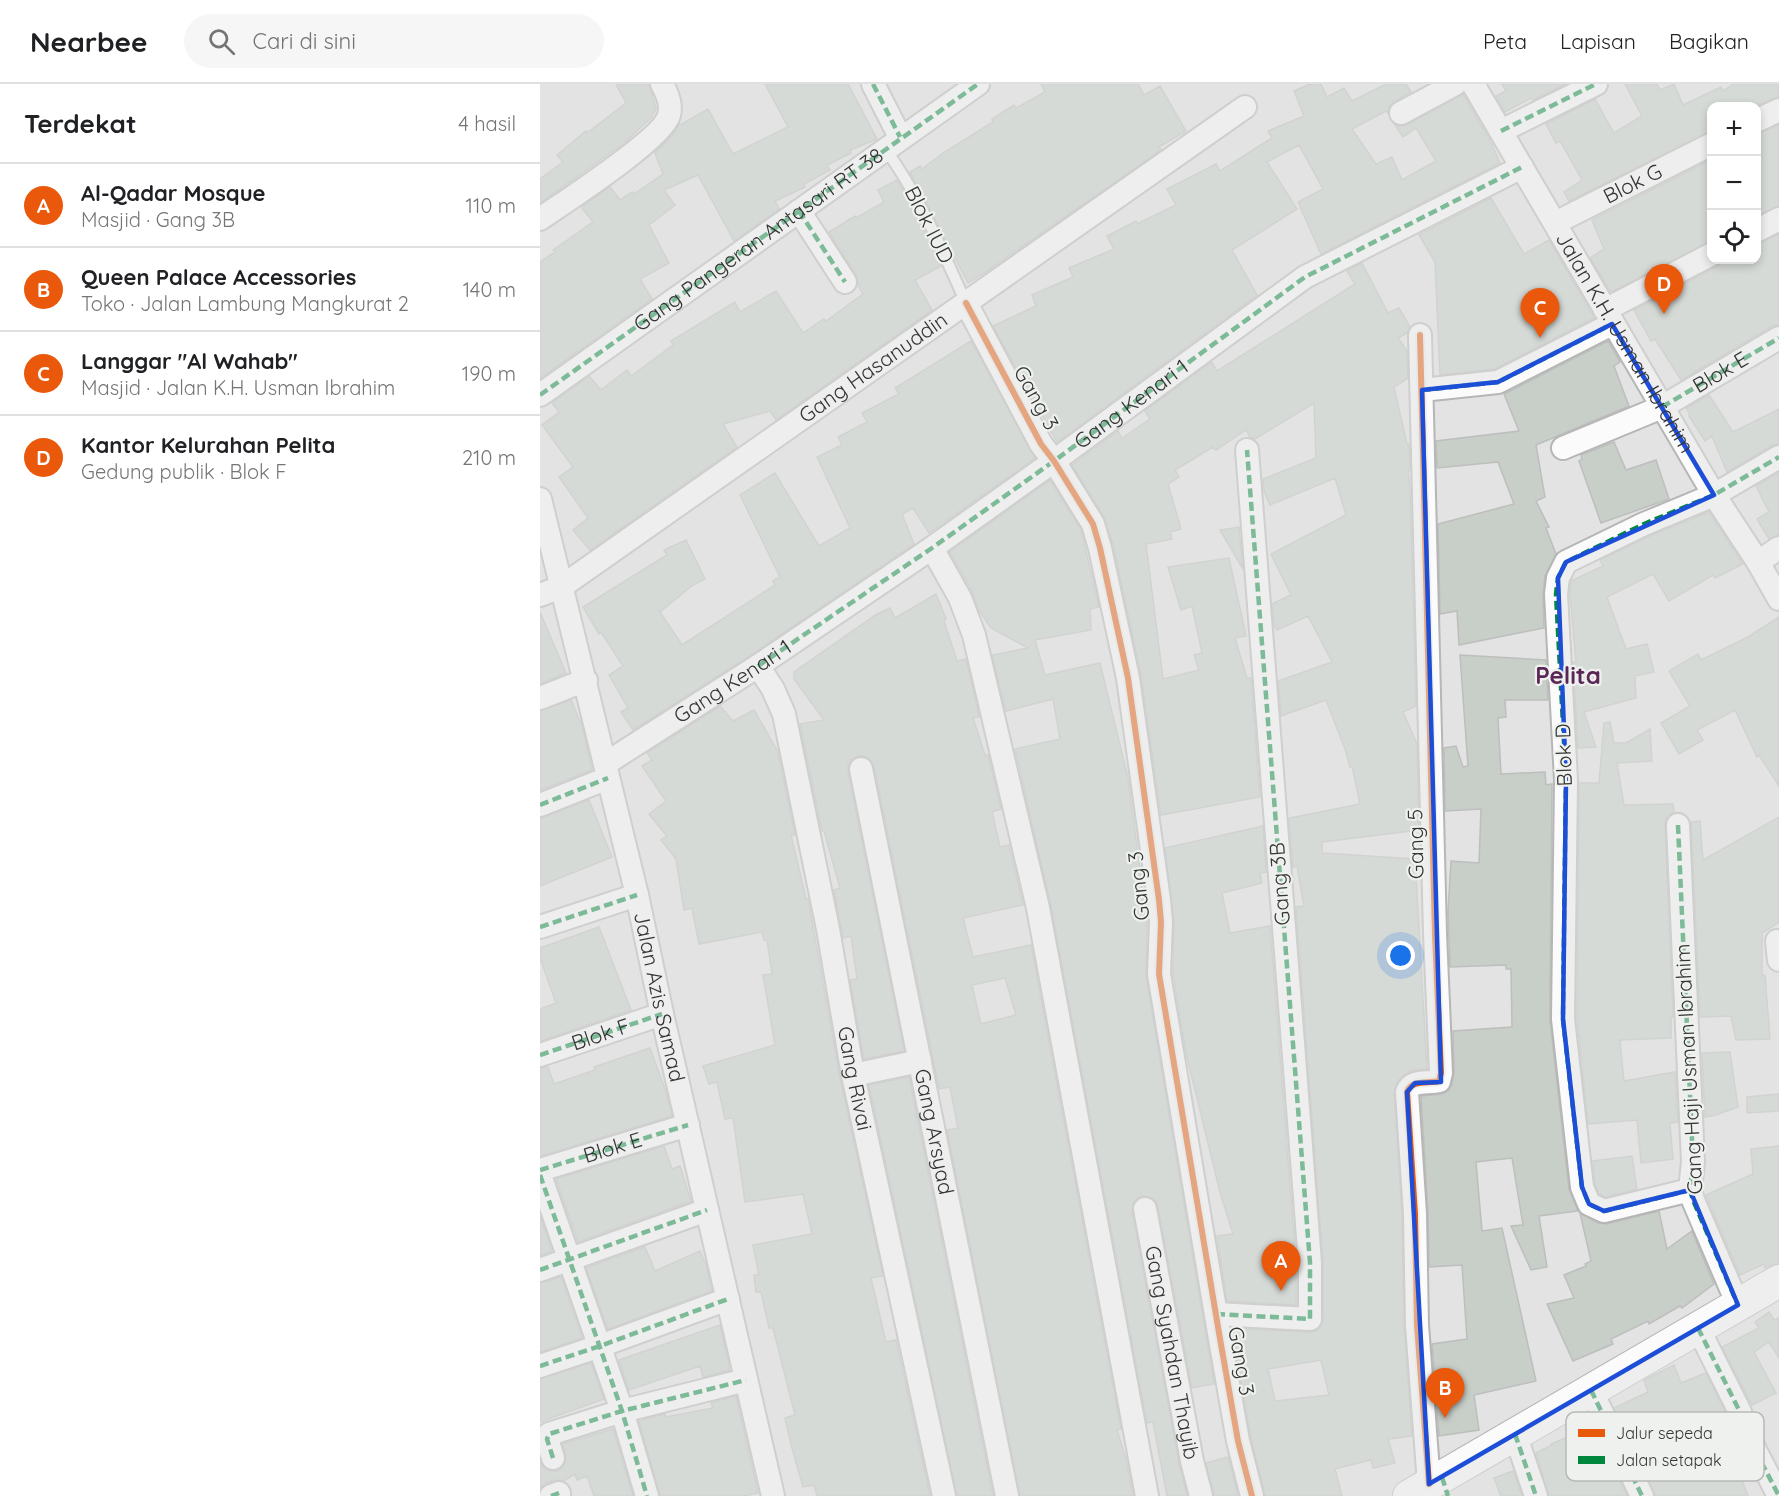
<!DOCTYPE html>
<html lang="id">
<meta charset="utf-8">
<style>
:root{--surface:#fff;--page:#f6f6f6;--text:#202124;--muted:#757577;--line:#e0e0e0;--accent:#ea580c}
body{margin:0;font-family:Quicksand,sans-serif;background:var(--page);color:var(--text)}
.controls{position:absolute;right:18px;top:18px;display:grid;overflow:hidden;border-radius:12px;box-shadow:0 3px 9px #0003}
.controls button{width:54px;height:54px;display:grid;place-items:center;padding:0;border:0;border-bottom:2px solid var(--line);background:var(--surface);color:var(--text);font:30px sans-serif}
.you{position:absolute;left:861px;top:872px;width:21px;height:21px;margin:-15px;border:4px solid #fff;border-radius:50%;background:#1a73e8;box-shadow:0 0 0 9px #1a73e833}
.badge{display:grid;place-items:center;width:39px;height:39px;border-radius:50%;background:var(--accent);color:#fff;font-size:20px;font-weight:700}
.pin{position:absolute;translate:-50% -50px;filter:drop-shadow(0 2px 3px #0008)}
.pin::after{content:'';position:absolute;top:32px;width:21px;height:18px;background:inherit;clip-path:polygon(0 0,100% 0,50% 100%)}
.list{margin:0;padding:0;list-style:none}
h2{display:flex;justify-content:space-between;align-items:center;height:78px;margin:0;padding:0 24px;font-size:26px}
h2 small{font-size:20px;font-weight:400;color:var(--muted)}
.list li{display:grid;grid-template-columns:39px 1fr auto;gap:18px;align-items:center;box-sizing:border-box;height:84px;padding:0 24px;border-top:2px solid var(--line)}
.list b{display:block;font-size:22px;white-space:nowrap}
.list p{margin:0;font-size:20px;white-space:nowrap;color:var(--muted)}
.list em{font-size:20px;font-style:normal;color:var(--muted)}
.icon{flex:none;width:33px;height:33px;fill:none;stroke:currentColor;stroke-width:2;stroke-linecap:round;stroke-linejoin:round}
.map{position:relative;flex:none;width:1239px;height:1412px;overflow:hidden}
header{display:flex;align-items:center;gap:36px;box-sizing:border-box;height:84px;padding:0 30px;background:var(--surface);border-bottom:2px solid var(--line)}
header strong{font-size:28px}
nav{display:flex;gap:33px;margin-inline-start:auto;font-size:21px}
.search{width:420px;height:54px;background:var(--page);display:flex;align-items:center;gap:15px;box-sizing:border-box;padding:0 21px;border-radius:33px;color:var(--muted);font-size:22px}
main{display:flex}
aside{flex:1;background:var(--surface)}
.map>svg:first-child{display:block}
.building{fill:#c8cec8;stroke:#bdbebd;stroke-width:1.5;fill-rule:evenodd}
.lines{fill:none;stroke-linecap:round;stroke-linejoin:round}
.lane-casing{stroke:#b5b6b5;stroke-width:14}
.street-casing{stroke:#b5b6b5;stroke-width:26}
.secondary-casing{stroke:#b5b6b5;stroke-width:34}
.lane{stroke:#fbfbfb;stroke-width:10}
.street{stroke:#fbfbfb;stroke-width:22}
.secondary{stroke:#fbfbfb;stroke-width:32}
.quiet{stroke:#00873e;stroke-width:4.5;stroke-dasharray:9 4.5;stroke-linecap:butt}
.cycleway-casing{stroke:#eef1ee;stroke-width:10}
.cycleway{stroke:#e8590c;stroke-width:6}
.marked{fill:none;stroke:#1d4ed8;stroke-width:4.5;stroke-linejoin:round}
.labels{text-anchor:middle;stroke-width:4.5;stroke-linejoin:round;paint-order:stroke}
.street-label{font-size:21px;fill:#343534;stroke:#eef1ee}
.quarter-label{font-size:24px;font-weight:bold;fill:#592656;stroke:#eef1ee}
.key{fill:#eef1ee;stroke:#b6b9b6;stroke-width:1.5}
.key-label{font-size:16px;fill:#343534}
</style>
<header>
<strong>Nearbee</strong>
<div class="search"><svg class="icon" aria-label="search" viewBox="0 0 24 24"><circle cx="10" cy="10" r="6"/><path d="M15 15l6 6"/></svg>Cari di sini</div>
<nav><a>Peta</a><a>Lapisan</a><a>Bagikan</a></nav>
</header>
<main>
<aside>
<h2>Terdekat<small>4 hasil</small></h2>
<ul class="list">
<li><span class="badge">A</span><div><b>Al-Qadar Mosque</b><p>Masjid · Gang 3B</p></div><em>110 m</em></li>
<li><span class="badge">B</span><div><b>Queen Palace Accessories</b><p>Toko · Jalan Lambung Mangkurat 2</p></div><em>140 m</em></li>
<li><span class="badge">C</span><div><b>Langgar &quot;Al Wahab&quot;</b><p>Masjid · Jalan K.H. Usman Ibrahim</p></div><em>190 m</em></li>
<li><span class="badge">D</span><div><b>Kantor Kelurahan Pelita</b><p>Gedung publik · Blok F</p></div><em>210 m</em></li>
</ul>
</aside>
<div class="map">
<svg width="1239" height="1412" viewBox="0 0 1239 1412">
<rect width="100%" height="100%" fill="#e2e3e2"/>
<!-- building -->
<path class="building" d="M76 0H109L116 24 112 33 84 59 0 119V95L23 78 17 71 46 47 47 49 86 19Z
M225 0H308L337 55 310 66 311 69 287 81 290 86 264 100 265 103 235 117 239 125 194 157 158 91 124 106 135 121 109 141 129 179 100 195 112 215 0 294V178L15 168 13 166 53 138 41 123 70 103 80 116 92 108 94 110 123 90 115 69 133 51 138 42 168 25 193 70 248 43Z
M501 0H598L604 11 620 2 646 47 619 63 621 66 444 189 428 199 370 88 380 82 382 85 403 69 453 38 452 35 474 21 476 24 505 8Z
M770 0H781L787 13 804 4 812 17 846 0H866L871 8 854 17 849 22 848 29 846 27 812 45 836 80 852 73 862 96 896 77 876 44 863 53 855 41H867L923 10 951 58 960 79 781 170 758 118 783 105 759 61 727 78 757 125 692 166 717 211 517 358 453 242 496 222 492 211 533 193 529 184 574 165 567 152 596 137 597 140 636 121 627 105 676 80 680 87 732 54 728 47 764 32 754 7Z
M962 0H1026L993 16 991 14 965 28 956 12 966 7Z
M1085 0H1117L1120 6 1134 0 1143 21 1181 3 1183 7 1194 0H1239V13L1215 22H1172V47L1029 117 1024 108 1042 96 1020 57 1016 59 1006 40 1055 15 1074 49 1102 32Z
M1239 41V122L1216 132V50Z
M1172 75V157L1071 208 1050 174 1064 165 1052 136Z
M357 96 373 125 401 182 375 196 392 226 236 336 230 327 183 340 197 363 50 466 33 446 48 434 19 393 33 383 2 341 19 328 12 319 49 292 61 306 87 286 91 292 133 261 131 257 195 218 200 228 236 207 263 249 284 235 286 237 323 210 318 201 316 191 289 148 315 132 316 134 344 118 338 106Z
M951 114 984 170 1009 156 1054 234 954 285 900 291 895 178 879 151Z
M1239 150V241L1232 242 1141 296 1115 255 1111 257 1094 226 1178 182 1184 176H1216V160Z
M822 179 848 229 859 224 870 243 867 249 858 254 867 267 868 294 854 303 867 360H869L870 386 868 387 870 404 876 622 863 628 877 660 879 746 782 758V769L875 775 887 985 873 986 864 991 858 997 854 1009 862 1131 864 1242 872 1352 848 1355 855 1379 833 1384 831 1376 795 1385 802 1412H725L711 1354 692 1244 770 1248 777 1247 781 1242 783 1235V1178L756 823 764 822 757 782 753 783 749 736 750 734 820 720 812 682 810 683 805 665 786 616 741 632 738 597 792 578 768 532 737 546 734 540 732 520 751 511 731 470 806 431 795 394 730 421 724 407 723 395 776 374 774 319 715 355 710 353 706 346 676 366 673 363 635 386 639 393 628 400 641 445 630 448 632 455 606 460 623 595 659 586 654 571 662 569 652 522 641 526 628 483 689 474 706 552 695 554 707 594H711L720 713 621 731 601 591 573 460 564 433 532 381 578 347 582 354 610 335 605 327 672 278 677 287 815 200 807 187ZM781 1276 789 1311 735 1317 728 1285Z
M431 257 495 374 389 449 373 424 362 430 374 460 211 571 93 646 81 628 88 624 69 591 83 582 61 548 59 550 43 523 127 471 124 466 146 456 165 495 153 501 120 528 142 561 235 501 233 497 240 493 200 411 235 389 279 462 310 444 277 373 302 361 298 353 327 338 322 329 359 310 355 304Z
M1068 257 1080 278 1074 282 1089 322 996 361 1005 413 996 417 1009 443 1006 444 1016 470 1005 492 1003 511 1004 544 919 561 917 527 900 530 898 440 974 420 958 378 897 384 896 357 979 347 964 310Z
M1169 311 1193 348 1239 325V360L1232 361 1187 388 1172 352 1165 357 1149 332 1150 331 1146 324Z
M1074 358 1086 386 1116 376 1129 415 1061 439 1039 377 1042 375 1041 371Z
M1239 389V451L1229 455 1217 435 1229 428 1216 402Z
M510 396 541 446 559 523 550 525 551 546 495 556 505 591 560 579 588 694 607 838 606 892 674 1300 652 1304 618 1123 616 1117 610 1113 602 1112 596 1115 593 1120 592 1127 639 1379 647 1412H627L613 1338 607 1339 511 822 475 665 520 655 513 615 466 627 452 571 488 564 451 544 438 525 432 507 410 468Z
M1169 428 1203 480 1175 494 1173 491 1129 517 1113 490 1067 513 1086 565 1107 560 1114 588 1095 592 1096 614 1044 628 1056 663 1038 664 1033 578H1036L1030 510 1031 497 1063 482 1060 476 1110 452Z
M699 443 703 485 680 446Z
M396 510 406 535 404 537 417 577 426 575 439 633 433 634 445 671H448L461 725 452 728 460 763 469 761 483 821 423 834 433 873 491 861 581 1345 577 1346 586 1375 593 1412H480L407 1046 418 1044 410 1003 399 1005 334 682 331 676 325 672H319L312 675 308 681V688L364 967 324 975 310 896 317 895 311 852 303 854 294 806 300 804 284 747H282L260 640 284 636 254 595V588L337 530 350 524 355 534ZM465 894 476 931 441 940 432 901Z
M0 528 26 589 0 600Z
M1239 533V702L1219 671 1217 673 1195 626 1157 646 1163 656 1139 670 1121 639 1150 622 1129 587 1158 570 1161 576 1208 553Z
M920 571 1006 576 1008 616H965L966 633 958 634 961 690 1005 688 1006 701 1012 700 1010 936 1029 1105 1038 1127 999 1132 1007 1183 991 1186 971 1142 983 1141 972 1074 936 1078 942 1147 962 1144 996 1297 934 1311 939 1346 899 1352 892 1260 927 1255 922 1181 889 1183 888 1129 881 1012 902 1010 908 1007 912 1001 914 988 913 947 972 943 971 885H966V881L910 883 908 828 911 777 939 779 941 725 905 727 904 664 916 662 923 683 928 682Z
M31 616 42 642 52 686 0 706V627Z
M180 622 193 637 214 626 238 668 255 751H251L266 815H268L300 994 343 1192 331 1194 346 1258 356 1256 390 1412H277L274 1401 263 1403 252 1364 245 1334 255 1331 233 1244H229L221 1208H216L214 1191H219L213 1161 272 1150 263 1110 205 1118 193 1034 185 1035 177 998 169 1000 163 982 235 961 223 891 232 890 227 856H224L222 848 159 860 152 824 144 826 136 775 121 756 127 752 109 730 126 717 102 682 112 676 107 669Z
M1070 638 1074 659H1086L1110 645 1112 677 1077 679 1084 721 1133 720 1134 728 1126 734 1125 742 1133 933H1131V954L1080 956 1084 997 1135 988 1138 1038 1130 1039 1133 1075 1101 1079 1097 1036 1048 1040 1037 934 1039 699H1059L1064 639Z
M49 716 72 773 0 802V734Z
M1239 733V838L1222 849V891H1225L1230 955 1196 956 1191 932 1160 933 1151 738 1160 737 1163 776Z
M723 742 726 788 720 789 722 799 682 809 690 849 730 842 756 1180V1221L687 1217 677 1152 693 1150 680 1108 646 969 633 889 634 837 625 764Z
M59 843 91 926 0 957V925L16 919 0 874V864Z
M110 964 126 1008 132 1032 0 1072V984L8 983 14 1000 55 986 54 983Z
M1190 968 1198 1023 1176 1031 1165 1033 1162 969Z
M369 993 453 1412H417L329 1001Z
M1239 1010V1027L1207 1029V1013Z
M124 1062 132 1085 140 1082 151 1117 38 1158 16 1095Z
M1239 1062V1179L1225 1184 1224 1180 1200 1191 1166 1111 1213 1090 1211 1065Z
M1092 1072 1097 1105 1065 1113 1059 1110 1055 1100 1053 1077Z
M1119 1127 1127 1165 1152 1147 1174 1200 1142 1224 1140 1222 1109 1240 1108 1237 1071 1255 1073 1260 1033 1277 1007 1220 1034 1214 1024 1191 1046 1182 1045 1180 1051 1177 1040 1129 1058 1139 1066 1140Z
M0 1132 12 1167 0 1172Z
M105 1163 115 1187 160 1167 166 1181 172 1207 68 1245 46 1184Z
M21 1193 42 1254 0 1268V1199Z
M1229 1228 1234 1236 1239 1234V1274L1229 1258 1214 1268 1236 1309 1212 1321 1182 1263 1219 1244 1215 1238Z
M180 1241 190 1286 163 1293 160 1282 89 1306 79 1276Z
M51 1279 64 1315 0 1338V1295Z
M1134 1281 1141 1299 1166 1289 1187 1332 1207 1379 1197 1383 1208 1412H1115L1074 1324 1108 1308 1104 1296Z
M196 1312 218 1409 204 1412H120L99 1337 125 1330 126 1333 173 1324 171 1319Z
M73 1345 93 1412H54L47 1392 37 1396 35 1390 23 1397 15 1396 6 1399 0 1404V1378L4 1384 10 1387H18L23 1383 26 1376 23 1360Z
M1040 1348 1044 1356 1058 1351 1087 1412H1009L996 1369 1012 1361 1011 1360Z
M688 1373 698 1412H674L666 1379Z
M973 1387 982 1412H961L954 1394Z"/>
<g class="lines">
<defs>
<path id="lane" d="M346 66C380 113 402 166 426 219"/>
<g id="street">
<path d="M333 0 360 53"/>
<path id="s1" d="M933 0 1174 411 1218 478 1239 515"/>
<path d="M861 29 915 0"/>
<path d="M1216 37 1239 26"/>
<path d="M961 47 1056 0"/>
<path d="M259 127 305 198"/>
<path d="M0 135C23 119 124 54 129 31 132 21 127 9 122 0"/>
<path id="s2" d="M1015 139 1172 60"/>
<path d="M1216 147 1239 135"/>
<path d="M426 219 501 360 514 377 553 440 560 464 588 594 619 816 621 838 619 890 679 1249 698 1357 712 1412"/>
<path d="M1065 226 1172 170"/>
<path d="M880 251 895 850 901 989 899 997C887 1000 872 995 867 1008L875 1130 877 1241 889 1400"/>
<path d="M882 306 958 298 1072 240"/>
<path d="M0 311 438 0"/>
<path d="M1023 364 1122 323 1239 254"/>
<path id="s3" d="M0 415 97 811 122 930 233 1412"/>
<path d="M392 464 420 514 434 551 498 824 607 1412"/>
<path d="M1218 478 1239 464"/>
<path id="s4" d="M0 511 21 503 705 23"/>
<path id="s5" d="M218 582 233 605 244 630 288 845 313 991 404 1412"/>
<path d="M0 614 46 596"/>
<path id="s6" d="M65 680 218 582 392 464 514 377 765 193 982 83"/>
<path id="s7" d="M321 685 467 1412"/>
<path d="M0 721 68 694"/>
<path d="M1138 741 1153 1078 1150 1106 1153 1116 1198 1221"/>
<path d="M0 843 97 811"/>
<path d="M1237 857 1239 876"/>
<path id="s8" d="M0 971 122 930"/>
<path d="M313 991 380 977"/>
<path id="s9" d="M0 1086 148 1041"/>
<path d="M0 1091 82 1327 107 1412"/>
<path d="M1150 1106 1064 1127 1049 1120 1042 1103 1023 935 1026 696 1016 510 1018 494 1026 478 1104 440 1174 411 1239 373"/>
<path id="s10" d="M605 1125 652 1377 661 1412"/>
<path d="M0 1186 167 1126"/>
<path d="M676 1230 770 1235V1179L707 366"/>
<path d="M1158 1244 1199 1326 1215 1366 1239 1412"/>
<path d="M0 1282 60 1262 188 1215"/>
<path d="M1051 1306 1102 1412"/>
<path d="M975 1350 996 1412"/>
<path d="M13 1374 7 1355 9 1350 82 1327 206 1296"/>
<path d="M11 1412 19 1409"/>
</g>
<path id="secondary" d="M869 1412 1239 1197"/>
</defs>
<!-- lane casing -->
<use href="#lane" class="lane-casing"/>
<!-- street casing -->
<use href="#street" class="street-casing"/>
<!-- secondary casing -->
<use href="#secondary" class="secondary-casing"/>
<!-- lane -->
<use href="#lane" class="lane"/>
<!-- street -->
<use href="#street" class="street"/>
<!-- secondary -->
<use href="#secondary" class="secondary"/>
<!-- quiet -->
<g class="quiet">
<path d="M333 0 360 53"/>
<path d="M961 47 1056 0"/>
<path d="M259 127 305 198"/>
<path d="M882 306 958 298 1072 240"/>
<path id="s11" d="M0 311 438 0"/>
<path id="s12" d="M1122 323 1239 254"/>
<path id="s13" d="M218 582 392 464 514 377 765 193 982 83"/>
<path d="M0 721 68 694"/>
<path d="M1138 741 1153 1078 1150 1106 1153 1116 1198 1221"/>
<path d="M0 843 97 811"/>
<path d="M0 971 122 930"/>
<path d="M0 1086 148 1041"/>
<path d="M0 1091 82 1327 107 1412"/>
<path d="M1150 1106 1064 1127 1049 1120 1042 1103 1023 935 1026 696 1016 510 1018 494 1026 478 1104 440 1174 411 1239 373"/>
<path d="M0 1186 167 1126"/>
<path d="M676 1230 770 1235V1179L707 366"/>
<path d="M1158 1244 1199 1326 1215 1366 1239 1412"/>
<path d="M0 1282 60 1262 188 1215"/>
<path d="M1051 1306 1102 1412"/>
<path d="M975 1350 996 1412"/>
<path d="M13 1374 7 1355 9 1350 82 1327 206 1296"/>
<path d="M902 1393 908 1412"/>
<path d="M11 1412 19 1409"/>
</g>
<defs>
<path id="cycleway" d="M426 219 501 360 514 377 553 440 560 464 588 594 619 816 621 838 619 890 679 1249 698 1357 712 1412
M880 251 895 850 901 989 899 997C887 1000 872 995 867 1008L875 1130 877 1241 889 1400"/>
</defs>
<!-- cycleway casing -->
<use href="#cycleway" class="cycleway-casing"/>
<!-- cycleway -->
<use href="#cycleway" class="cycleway"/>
</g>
<!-- marked area -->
<path d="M0 0H1239V1412H0ZM1072 240 1174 411 1026 478 1018 494 1026 696 1023 935 1042 1103 1049 1120 1064 1127 1150 1106 1198 1221 889 1400 867 1008 875 999 901 998 882 306 958 298Z" fill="#e2e3e2" fill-opacity=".55" fill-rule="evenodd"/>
<path class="marked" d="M1072 240 1174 411 1026 478 1018 494 1026 696 1023 935 1042 1103 1049 1120 1064 1127 1150 1106 1198 1221 889 1400 867 1008 875 999 901 998 882 306 958 298Z"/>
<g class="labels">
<!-- street labels -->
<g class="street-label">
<text dy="7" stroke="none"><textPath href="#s2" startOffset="87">Blok G</textPath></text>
<text transform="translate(389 141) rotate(63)" y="7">Blok IUD</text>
<text dy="7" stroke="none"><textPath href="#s11" startOffset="268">Gang Pangeran Antasari RT 38</textPath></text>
<text dy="7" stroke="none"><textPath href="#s1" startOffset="300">Jalan K.H. Usman Ibrahim</textPath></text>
<text dy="7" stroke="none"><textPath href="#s4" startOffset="404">Gang Hasanuddin</textPath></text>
<text dy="7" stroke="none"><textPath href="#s12" startOffset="68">Blok E</textPath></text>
<text transform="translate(496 314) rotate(61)" y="7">Gang 3</text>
<text dy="7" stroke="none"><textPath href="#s13" startOffset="456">Gang Kenari 1</textPath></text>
<text dy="7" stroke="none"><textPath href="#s6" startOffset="152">Gang Kenari 1</textPath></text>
<text transform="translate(1024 671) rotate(-92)" y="7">Blok D</text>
<text transform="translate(876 760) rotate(-91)" y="7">Gang 5</text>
<text transform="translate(740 800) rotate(-94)" y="7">Gang 3B</text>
<text transform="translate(599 802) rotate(-96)" y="7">Gang 3</text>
<text dy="7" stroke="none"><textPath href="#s3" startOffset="512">Jalan Azis Samad</textPath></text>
<text dy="7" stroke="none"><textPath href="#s8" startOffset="64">Blok F</textPath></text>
<text transform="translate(1149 985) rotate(-93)" y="7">Gang Haji Usman Ibrahim</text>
<text dy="7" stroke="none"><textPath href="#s5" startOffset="426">Gang Rivai</textPath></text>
<text dy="7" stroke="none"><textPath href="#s7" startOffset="370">Gang Arsyad</textPath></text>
<text dy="7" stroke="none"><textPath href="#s9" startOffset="76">Blok E</textPath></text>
<text dy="7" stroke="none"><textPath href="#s10" startOffset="146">Gang Syahdan Thayib</textPath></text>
<text transform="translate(701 1277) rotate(80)" y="7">Gang 3</text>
</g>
<!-- quarter labels -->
<g class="quarter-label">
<text x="1028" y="600">Pelita</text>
</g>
</g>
<!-- legend -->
<rect x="1026" y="1328" width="198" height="69" rx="9" class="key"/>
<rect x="1038" y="1345" width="27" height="8" fill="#e8590c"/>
<rect x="1038" y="1372" width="27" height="8" fill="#00873e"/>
<g class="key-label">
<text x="1076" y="1355">Jalur sepeda</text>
<text x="1076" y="1382">Jalan setapak</text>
</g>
</svg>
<div class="controls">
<button>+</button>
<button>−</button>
<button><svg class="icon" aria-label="locate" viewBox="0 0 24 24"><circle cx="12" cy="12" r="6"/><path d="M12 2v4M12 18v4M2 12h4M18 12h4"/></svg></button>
</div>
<div class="you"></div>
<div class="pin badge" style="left:741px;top:1207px">A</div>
<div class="pin badge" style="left:905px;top:1334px">B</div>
<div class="pin badge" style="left:1000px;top:254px">C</div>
<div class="pin badge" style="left:1124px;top:230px">D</div>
</div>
</main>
